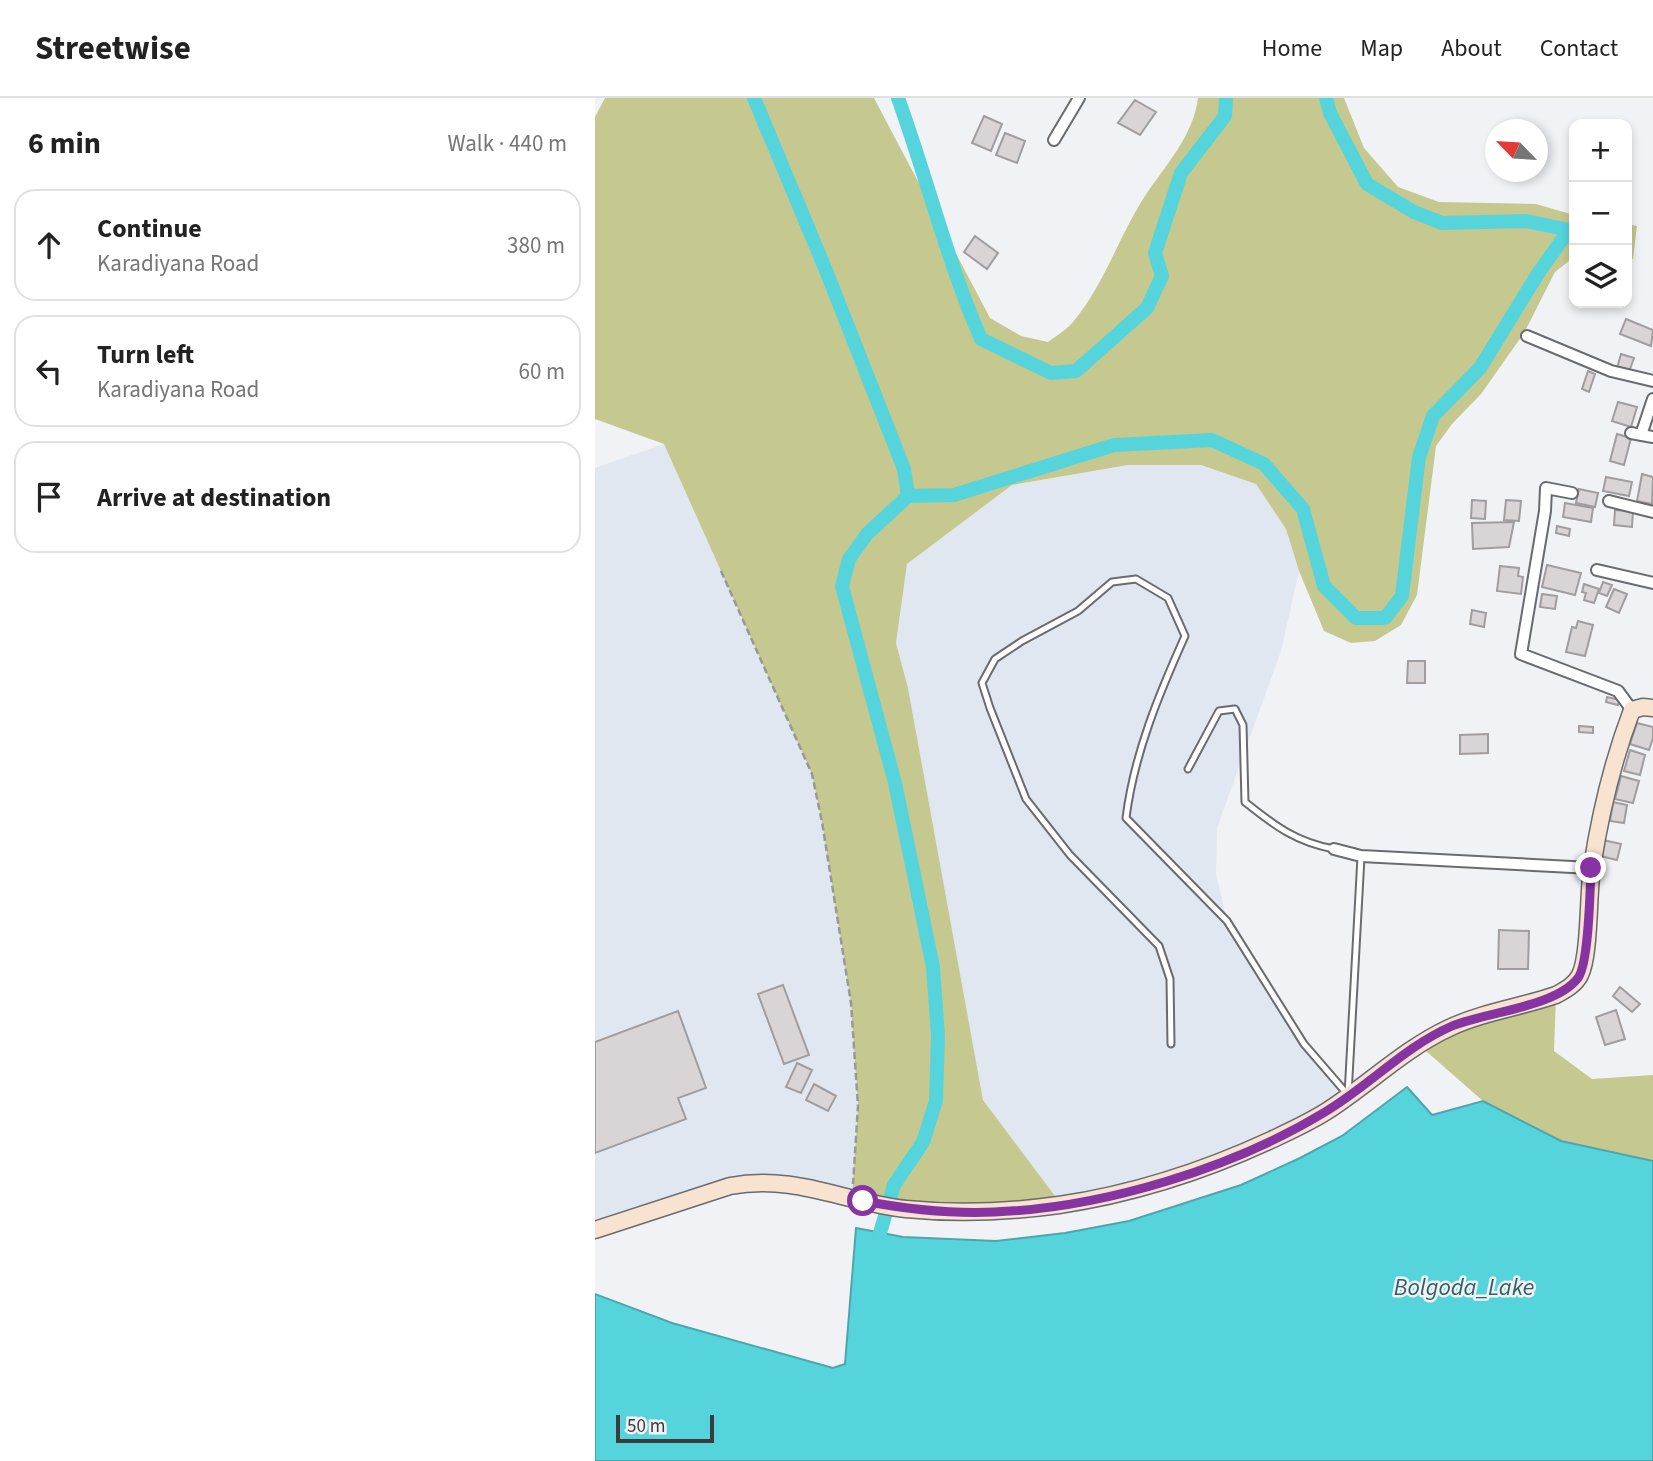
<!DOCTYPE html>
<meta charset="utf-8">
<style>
:root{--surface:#fff;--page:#f6f6f6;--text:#222;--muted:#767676;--line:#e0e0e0}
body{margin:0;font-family:"Source Sans 3",sans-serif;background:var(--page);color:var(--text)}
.controls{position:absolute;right:21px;top:21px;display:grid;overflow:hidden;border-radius:14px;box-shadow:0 4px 10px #0003}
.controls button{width:63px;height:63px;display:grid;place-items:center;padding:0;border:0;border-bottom:2px solid var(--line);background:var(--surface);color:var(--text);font:35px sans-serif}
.compass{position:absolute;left:890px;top:21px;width:63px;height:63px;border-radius:50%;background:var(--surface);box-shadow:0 4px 10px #0003;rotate:295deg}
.scale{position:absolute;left:21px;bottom:18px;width:98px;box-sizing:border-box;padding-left:7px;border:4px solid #3b3c3e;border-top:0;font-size:19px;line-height:24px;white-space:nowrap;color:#3b3c3e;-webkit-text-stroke:5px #f0f2f5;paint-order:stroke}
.stop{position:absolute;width:21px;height:21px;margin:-16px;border:5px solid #8734a3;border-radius:50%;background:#fff}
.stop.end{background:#8734a3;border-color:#fff;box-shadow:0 2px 7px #0008}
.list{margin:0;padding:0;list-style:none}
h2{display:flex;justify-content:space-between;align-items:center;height:91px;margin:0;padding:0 28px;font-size:30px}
h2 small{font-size:23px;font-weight:400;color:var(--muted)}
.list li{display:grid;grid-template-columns:46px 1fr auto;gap:21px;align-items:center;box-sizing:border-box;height:112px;margin:0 14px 14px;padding:0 14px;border:2px solid var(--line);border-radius:21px}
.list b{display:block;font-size:26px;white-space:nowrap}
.list p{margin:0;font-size:23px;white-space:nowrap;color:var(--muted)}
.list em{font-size:23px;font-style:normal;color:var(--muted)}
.icon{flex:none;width:38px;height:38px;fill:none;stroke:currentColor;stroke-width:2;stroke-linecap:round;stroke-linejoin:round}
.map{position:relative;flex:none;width:1058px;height:1363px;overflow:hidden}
header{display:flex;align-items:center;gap:42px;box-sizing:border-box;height:98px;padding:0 35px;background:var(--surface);border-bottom:2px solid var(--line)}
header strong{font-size:33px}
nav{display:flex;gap:38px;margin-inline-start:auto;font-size:24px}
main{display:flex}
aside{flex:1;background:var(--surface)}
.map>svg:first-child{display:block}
.built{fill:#e0e7f0}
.green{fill:#c5c98f}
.water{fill:#56d4dc;stroke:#4ea6ad;stroke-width:2}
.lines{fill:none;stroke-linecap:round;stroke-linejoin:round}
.canal{stroke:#56d4dc;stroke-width:14}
.building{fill:#d9d5d7;stroke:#a19d9e;stroke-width:2}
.lane-casing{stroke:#696b6e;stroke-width:9}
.street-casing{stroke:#696b6e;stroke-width:14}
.secondary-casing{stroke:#696b6e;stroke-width:19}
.path{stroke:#96989a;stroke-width:2.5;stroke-dasharray:7 3.5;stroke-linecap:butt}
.lane{stroke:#fff;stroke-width:5}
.street{stroke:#fff;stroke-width:10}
.secondary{stroke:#f8e3d1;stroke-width:16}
.route{stroke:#8734a3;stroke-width:9}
.labels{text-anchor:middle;stroke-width:5;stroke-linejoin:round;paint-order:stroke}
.water-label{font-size:24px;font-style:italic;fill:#2d6165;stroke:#f0f2f5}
</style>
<header>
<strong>Streetwise</strong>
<nav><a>Home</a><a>Map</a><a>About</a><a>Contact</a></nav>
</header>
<main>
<aside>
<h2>6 min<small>Walk · 440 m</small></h2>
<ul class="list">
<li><svg class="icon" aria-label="ahead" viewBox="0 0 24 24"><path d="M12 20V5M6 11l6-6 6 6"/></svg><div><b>Continue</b><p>Karadiyana Road</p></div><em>380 m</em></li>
<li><svg class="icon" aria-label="left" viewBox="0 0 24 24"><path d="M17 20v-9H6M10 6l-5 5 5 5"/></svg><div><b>Turn left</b><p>Karadiyana Road</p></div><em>60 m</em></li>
<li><svg class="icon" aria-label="arrive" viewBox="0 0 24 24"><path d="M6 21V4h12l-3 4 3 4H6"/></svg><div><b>Arrive at destination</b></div></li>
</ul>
</aside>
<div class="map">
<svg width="1058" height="1363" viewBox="0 0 1058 1363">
<rect width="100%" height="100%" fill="#f0f2f5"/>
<!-- built -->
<path class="built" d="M69 346 217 676 227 724 256 905 263 1008 257 1100 171 1083 0 1132V370Z
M533 367H606L661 386 691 431 704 473 686 553 622 730 621 776 632 823 709 946 753 997 636 1061 466 1106 388 1002 313 590 301 545 312 466 417 387Z"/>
<!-- green -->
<path class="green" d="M10 0H279L395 220 426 238 453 244C461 238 471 232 478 224 509 187 524 138 550 98 571 66 598 39 603 0H749L769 50 803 89 844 104 941 106 979 117V159L960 174 929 235 886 296 857 326 841 348 822 497 806 527 780 543 756 545 729 533 704 473 691 431 661 386 606 367H533L417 387 312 466 301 545 313 590 388 1002 466 1106 400 1114 257 1100 263 1008 256 905 227 724 217 676 69 346 0 321V19Z
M1032 126 1042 128 1038 161 1032 160Z
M961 897 959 953 997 981 1058 977V1063L966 1043 888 1003 823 946Z"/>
<!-- water -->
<path class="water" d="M812 989 837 1017 888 1003 966 1043 1058 1063V1363H0V1196L77 1225 238 1270 250 1266 261 1130 308 1139 401 1143 470 1135 534 1123 646 1087 705 1060 747 1038Z"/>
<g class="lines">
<!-- canal -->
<path class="canal" d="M159 0 232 175 309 371 313 398 272 436 254 461 247 488 300 685 338 869 343 938 341 1003 328 1044 299 1087 285 1135
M303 0C332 80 352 163 386 241L456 275 481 273 552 210 567 178 560 155 586 75 630 18 631 0
M731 0 735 15 772 86 819 114 847 125 931 123 979 133
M313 398 359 397 519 347 617 342 669 366 708 411 729 488 761 520H790L807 498 824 359 838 318 885 270 944 174 974 132"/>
</g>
<!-- building -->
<path class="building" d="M540 2 561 14 545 37 523 25Z
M389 18 407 26 396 53 377 45Z
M410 35 430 43 422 65 401 57Z
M380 138 403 155 392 171 369 154Z
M1031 221 1058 232 1056 248 1025 236Z
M1026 256 1039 260 1034 274 1022 270Z
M993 273 1000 276 994 294 987 291Z
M1023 304 1042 309 1036 329 1017 323Z
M1022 336 1036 340 1029 367 1015 363Z
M1047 376 1058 379 1057 406 1042 403Z
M1011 379 1037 384 1034 398 1008 393Z
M984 391 1003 395 1000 409 981 405Z
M877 402 891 403 890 421 876 420Z
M911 402 926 403 924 423 909 422Z
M970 405 998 410 996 424 968 419Z
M1020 412 1038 413 1037 429 1019 427Z
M919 424 914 449 878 451 877 425Z
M962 428 975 431 974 438 961 435Z
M952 467 986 475 980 497 947 489Z
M905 468 924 470 923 478 928 479 926 496 902 493Z
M1008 484 1017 487 1012 498 1004 495Z
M989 486 1004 491 999 505 989 502 991 495 987 494Z
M1019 491 1032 496 1024 515 1011 509Z
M947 496 962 498 960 511 945 509Z
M877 512 891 515 889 529 875 526Z
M983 523 998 527 990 558 971 554 977 529 981 530Z
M813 563H830V585H812Z
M1012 599 1025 602 1023 607 1011 604Z
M1042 625 1058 629V640L1054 652 1035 646Z
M984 628 998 629V635L984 634Z
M893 636V655L865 656V637Z
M1035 652 1050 657 1045 677 1029 673Z
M1026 678 1044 683 1038 705 1020 701Z
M1018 704 1032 707 1029 725 1015 723Z
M1008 742 1026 746 1022 762 1005 758Z
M904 832 934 833 933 871H903Z
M188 887 214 957 189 966 163 896Z
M1025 889 1045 906 1037 914 1018 898Z
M1021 912 1030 941 1010 947 1001 919Z
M83 913 111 990 83 1000 91 1021 0 1055V944Z
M202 965 217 972 206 995 191 989Z
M219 986 241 998 233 1013 211 1002Z"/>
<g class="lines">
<defs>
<path id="lane" d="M593 671 624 613 640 611 648 627 650 704C680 728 701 744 739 751
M576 946 575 881 564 848 475 757 431 701 395 610 387 585 400 561 427 543 483 513 517 484 541 481 573 500 590 538C564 596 539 656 531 720L632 823 709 946 753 997 766 759"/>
<path id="street" d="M459 42 484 0
M932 238 1016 273 1058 283
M1036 335 1058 339
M1046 337 1058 301
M977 395 951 390 950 413 926 556 1023 593 1037 612
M1014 403 1058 414
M1002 472 1058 485
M739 751 766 758 996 770"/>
<path id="secondary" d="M0 1132 135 1088C201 1076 248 1104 311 1111 362 1116 413 1114 464 1107 538 1096 609 1073 676 1042 695 1033 715 1024 732 1013 774 986 809 951 854 930 888 914 926 909 961 897 970 892 980 887 985 877 995 857 993 795 997 769 1005 717 1018 662 1037 612L1048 609 1058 610"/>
</defs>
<!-- lane casing -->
<use href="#lane" class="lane-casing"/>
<!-- street casing -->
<use href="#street" class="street-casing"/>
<!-- secondary casing -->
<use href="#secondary" class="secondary-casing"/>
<!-- path -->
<path class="path" d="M126 473 217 676 227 724 256 905 263 1008 258 1086"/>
<!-- lane -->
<use href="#lane" class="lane"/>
<!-- street -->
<use href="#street" class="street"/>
<!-- secondary -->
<use href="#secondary" class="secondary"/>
</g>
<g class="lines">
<!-- route -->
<path class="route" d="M268 1103C311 1111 356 1116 399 1114 508 1110 638 1070 730 1014 774 988 809 949 857 928 891 914 961 909 983 880 994 865 995 792 996 770"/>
</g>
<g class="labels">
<!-- water labels -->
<g class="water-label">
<text x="869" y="1197">Bolgoda_Lake</text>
</g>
</g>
</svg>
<div class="controls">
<button>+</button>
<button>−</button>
<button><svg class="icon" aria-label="layers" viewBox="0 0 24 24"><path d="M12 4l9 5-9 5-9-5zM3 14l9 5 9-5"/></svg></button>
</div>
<svg class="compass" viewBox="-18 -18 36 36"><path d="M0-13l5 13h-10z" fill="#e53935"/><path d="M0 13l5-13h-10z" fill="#767676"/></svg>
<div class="scale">50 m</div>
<div class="stop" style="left:268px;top:1103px"></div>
<div class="stop end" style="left:996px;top:770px"></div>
</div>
</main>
